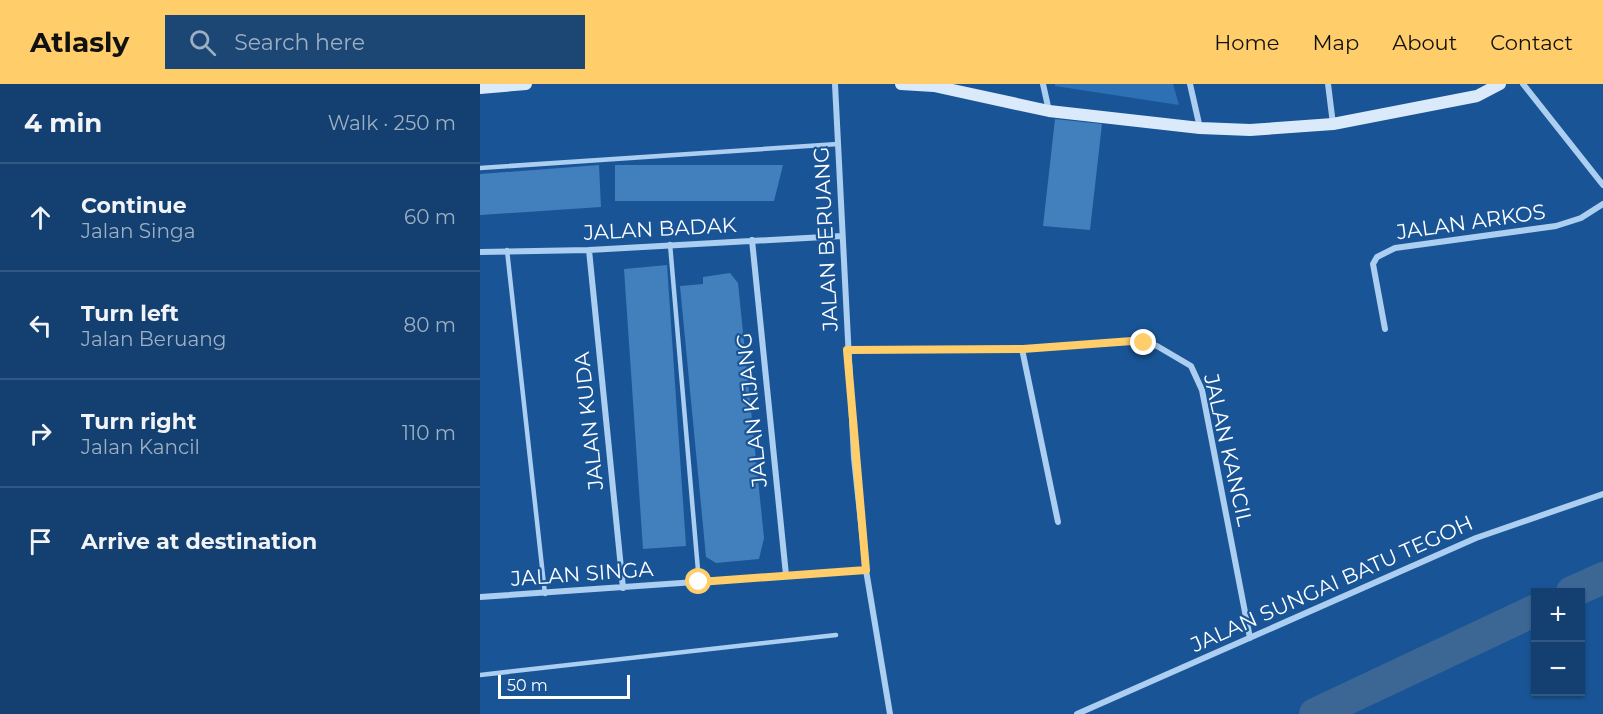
<!DOCTYPE html>
<meta charset="utf-8">
<style>
:root{--surface:#134070;--page:#1c4775;--text:#f1f3f6;--muted:#9dafc3;--line:#325983;--accent:#ffce6b}
body{margin:0;font-family:Montserrat,sans-serif;background:var(--page);color:var(--text)}
.controls{position:absolute;right:18px;bottom:18px;display:grid;overflow:hidden;border-radius:0px;box-shadow:0 2px 4px #0004}
.controls button{width:54px;height:54px;display:grid;place-items:center;padding:0;border:0;border-bottom:2px solid var(--line);background:var(--surface);color:var(--text);font:30px sans-serif}
.scale{position:absolute;left:18px;bottom:15px;width:132px;box-sizing:border-box;padding-left:6px;border:3px solid #fff;border-top:0;font-size:16px;line-height:21px;white-space:nowrap;color:#fff;-webkit-text-stroke:4px #195596;paint-order:stroke}
.stop{position:absolute;width:18px;height:18px;margin:-14px;border:4px solid #ffce6b;border-radius:50%;background:#fff}
.stop.end{background:#ffce6b;border-color:#fff;box-shadow:0 2px 6px #0008}
.list{margin:0;padding:0;list-style:none}
h2{display:flex;justify-content:space-between;align-items:center;height:78px;margin:0;padding:0 24px;font-size:26px}
h2 small{font-size:20px;font-weight:400;color:var(--muted)}
.list li{display:grid;grid-template-columns:39px 1fr auto;gap:18px;align-items:center;box-sizing:border-box;height:108px;padding:0 24px;border-top:2px solid var(--line)}
.list b{display:block;font-size:22px;white-space:nowrap}
.list p{margin:0;font-size:20px;white-space:nowrap;color:var(--muted)}
.list em{font-size:20px;font-style:normal;color:var(--muted)}
.icon{flex:none;width:33px;height:33px;fill:none;stroke:currentColor;stroke-width:2;stroke-linecap:round;stroke-linejoin:round}
.map{position:relative;flex:none;width:1123px;height:630px;overflow:hidden}
header{display:flex;align-items:center;gap:36px;box-sizing:border-box;height:84px;padding:0 30px;background:var(--accent);color:#111}
header strong{font-size:28px}
nav{display:flex;gap:33px;margin-inline-start:auto;font-size:21px}
.search{width:420px;height:54px;background:var(--page);display:flex;align-items:center;gap:15px;box-sizing:border-box;padding:0 21px;border-radius:0px;color:var(--muted);font-size:22px}
main{display:flex}
aside{flex:1;background:var(--surface)}
.map>svg:first-child{display:block}
.green{fill:#2d70b4}
.lines{fill:none;stroke-linecap:round;stroke-linejoin:round}
.river{stroke:#3c6795;stroke-width:32}
.building{fill:#427fbd}
.lane{stroke:#accef0;stroke-width:4.5}
.street{stroke:#accef0;stroke-width:6}
.secondary{stroke:#daeafb;stroke-width:12}
.route{stroke:#ffce6b;stroke-width:8}
.labels{text-anchor:middle;stroke-width:4.5;stroke-linejoin:round;paint-order:stroke}
.street-label{font-size:21px;fill:#fff;stroke:#195596}
</style>
<header>
<strong>Atlasly</strong>
<div class="search"><svg class="icon" aria-label="search" viewBox="0 0 24 24"><circle cx="10" cy="10" r="6"/><path d="M15 15l6 6"/></svg>Search here</div>
<nav><a>Home</a><a>Map</a><a>About</a><a>Contact</a></nav>
</header>
<main>
<aside>
<h2>4 min<small>Walk · 250 m</small></h2>
<ul class="list">
<li><svg class="icon" aria-label="ahead" viewBox="0 0 24 24"><path d="M12 20V5M6 11l6-6 6 6"/></svg><div><b>Continue</b><p>Jalan Singa</p></div><em>60 m</em></li>
<li><svg class="icon" aria-label="left" viewBox="0 0 24 24"><path d="M17 20v-9H6M10 6l-5 5 5 5"/></svg><div><b>Turn left</b><p>Jalan Beruang</p></div><em>80 m</em></li>
<li><svg class="icon" aria-label="right" viewBox="0 0 24 24"><path d="M7 20v-9h11M14 6l5 5-5 5"/></svg><div><b>Turn right</b><p>Jalan Kancil</p></div><em>110 m</em></li>
<li><svg class="icon" aria-label="arrive" viewBox="0 0 24 24"><path d="M6 21V4h12l-3 4 3 4H6"/></svg><div><b>Arrive at destination</b></div></li>
</ul>
</aside>
<div class="map">
<svg width="1123" height="630" viewBox="0 0 1123 630">
<rect width="100%" height="100%" fill="#195596"/>
<!-- green -->
<path class="green" d="M575 0H693L699 21 575 2Z"/>
<g class="lines">
<!-- river -->
<path class="river" d="M1092 508 1123 494
M835 630 1056 526"/>
</g>
<!-- building -->
<path class="building" d="M575 35 622 40 610 146 563 142Z
M119 81 121 123 0 131V90Z
M135 81H303L294 117H135Z
M187 181 206 462 163 465 144 185Z
M250 189 258 199 284 454 279 475 236 479 226 473 200 202 223 200V193Z"/>
<g class="lines">
<!-- lane -->
<path class="lane" d="M0 84 358 60
M190 160 219 498
M27 166 65 510
M0 591 356 551"/>
<!-- street -->
<path class="street" d="M355 0 374 374 386 486 410 630
M563 0 569 27
M710 0 720 44
M848 0 853 40
M1043 0 1123 101
M272 156 306 491
M109 166 143 504
M0 168 109 166 362 152
M905 245 893 180 897 173 915 164 1076 142 1101 134 1123 120
M542 265 578 438
M367 266 542 265 653 257 677 262 711 282 722 306 770 554
M0 513 386 486
M597 630 996 454 1123 410"/>
<!-- secondary -->
<path class="secondary" d="M421 0 454 2 569 27 720 44 770 46 853 40 997 12 1020 0
M0 4 46 0"/>
</g>
<g class="lines">
<!-- route -->
<path class="route" d="M219 498 386 486 367 266 543 265 652 257 664 259"/>
</g>
<g class="labels">
<!-- street labels -->
<g class="street-label">
<text transform="translate(991 138) rotate(-8)" y="7">JALAN ARKOS</text>
<text transform="translate(180 145) rotate(-3)" y="7">JALAN BADAK</text>
<text transform="translate(346 155) rotate(-93)" y="7">JALAN BERUANG</text>
<text transform="translate(272 326) rotate(-96)" y="7">JALAN KIJANG</text>
<text transform="translate(109 337) rotate(-96)" y="7">JALAN KUDA</text>
<text transform="translate(748 366) rotate(77)" y="7">JALAN KANCIL</text>
<text transform="translate(102 490) rotate(-4)" y="7">JALAN SINGA</text>
<text transform="translate(852 500) rotate(-24)" y="7">JALAN SUNGAI BATU TEGOH</text>
</g>
</g>
</svg>
<div class="controls">
<button>+</button>
<button>−</button>
</div>
<div class="scale">50 m</div>
<div class="stop" style="left:219px;top:498px"></div>
<div class="stop end" style="left:664px;top:259px"></div>
</div>
</main>
